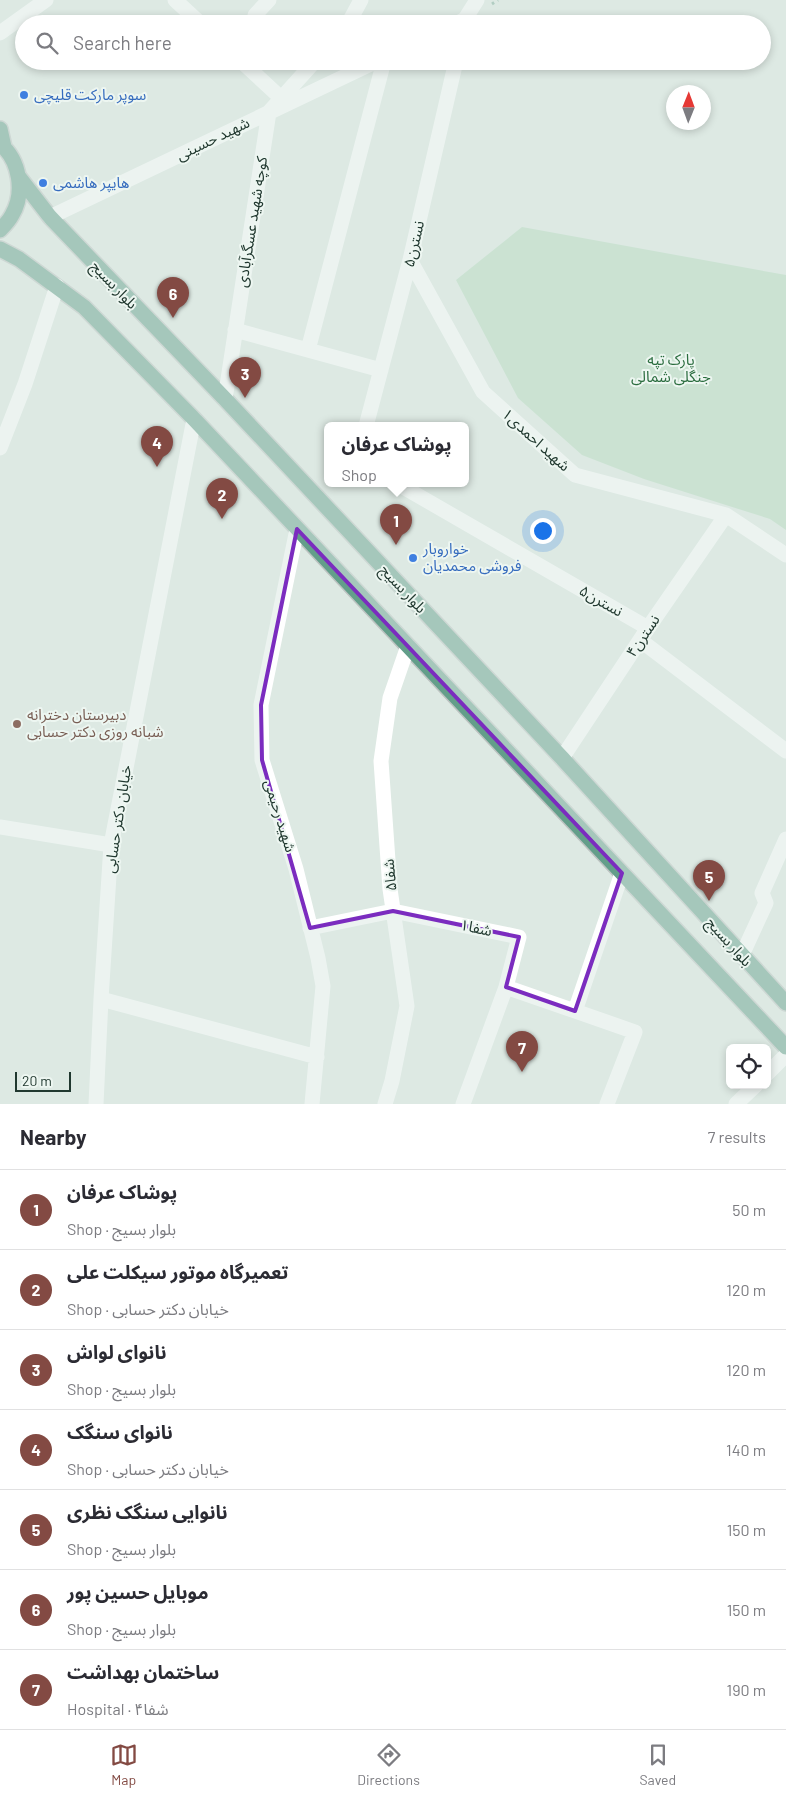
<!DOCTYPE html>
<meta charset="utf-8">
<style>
:root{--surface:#fff;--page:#f2f2f3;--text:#2b2b33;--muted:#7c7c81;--line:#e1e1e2;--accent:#834a43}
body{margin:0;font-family:Barlow,"Noto Sans Arabic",sans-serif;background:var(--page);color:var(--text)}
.controls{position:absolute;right:15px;bottom:15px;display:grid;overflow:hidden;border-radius:8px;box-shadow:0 2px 8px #0003}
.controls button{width:45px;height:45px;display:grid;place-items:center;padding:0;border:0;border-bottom:1px solid var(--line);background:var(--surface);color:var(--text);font:25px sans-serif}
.compass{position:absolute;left:666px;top:85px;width:45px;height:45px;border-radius:50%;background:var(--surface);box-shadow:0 2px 8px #0003;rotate:1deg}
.scale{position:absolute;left:15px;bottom:12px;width:56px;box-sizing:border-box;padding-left:5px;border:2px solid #20382f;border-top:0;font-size:14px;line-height:18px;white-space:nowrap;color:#20382f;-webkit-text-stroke:4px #edf6f1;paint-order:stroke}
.you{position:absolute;left:542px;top:530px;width:18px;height:18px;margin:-12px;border:4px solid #fff;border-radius:50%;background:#1a73e8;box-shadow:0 0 0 8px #1a73e833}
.badge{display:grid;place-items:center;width:32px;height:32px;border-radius:50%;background:var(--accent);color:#fff;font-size:16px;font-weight:700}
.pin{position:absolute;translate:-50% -41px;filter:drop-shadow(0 1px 2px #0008)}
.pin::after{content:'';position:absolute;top:26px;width:18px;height:15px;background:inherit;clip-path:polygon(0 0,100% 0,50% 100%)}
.popup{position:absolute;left:324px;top:422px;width:145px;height:65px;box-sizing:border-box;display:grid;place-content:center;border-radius:8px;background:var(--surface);filter:drop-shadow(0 1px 4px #0005);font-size:16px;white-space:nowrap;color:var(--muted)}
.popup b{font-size:19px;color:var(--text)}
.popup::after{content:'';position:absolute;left:50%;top:100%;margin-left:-10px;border:10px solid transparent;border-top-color:var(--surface)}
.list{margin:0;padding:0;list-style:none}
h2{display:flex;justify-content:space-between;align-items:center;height:65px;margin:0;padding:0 20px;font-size:21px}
h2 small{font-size:16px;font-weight:400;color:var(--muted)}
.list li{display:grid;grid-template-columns:32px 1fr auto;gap:15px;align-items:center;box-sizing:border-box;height:80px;padding:0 20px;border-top:1px solid var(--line)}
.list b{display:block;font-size:19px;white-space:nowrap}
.list p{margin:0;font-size:16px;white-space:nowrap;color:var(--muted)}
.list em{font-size:16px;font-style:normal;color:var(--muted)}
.icon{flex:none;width:28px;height:28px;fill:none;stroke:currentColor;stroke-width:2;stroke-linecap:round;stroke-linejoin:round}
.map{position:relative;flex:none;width:786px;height:1104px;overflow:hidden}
.search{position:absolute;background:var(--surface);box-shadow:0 2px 8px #0003;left:15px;right:15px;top:15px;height:55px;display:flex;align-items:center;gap:12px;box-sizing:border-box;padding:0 18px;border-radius:28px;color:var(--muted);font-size:19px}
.sheet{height:625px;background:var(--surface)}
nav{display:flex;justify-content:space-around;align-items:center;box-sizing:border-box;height:70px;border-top:1px solid var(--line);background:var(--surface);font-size:14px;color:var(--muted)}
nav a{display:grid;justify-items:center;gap:2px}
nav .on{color:var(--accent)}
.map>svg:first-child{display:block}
.green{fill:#b6dabd}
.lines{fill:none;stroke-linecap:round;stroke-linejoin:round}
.major-casing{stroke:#bcc3c1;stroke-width:18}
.path{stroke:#7eac9a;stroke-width:3;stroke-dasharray:2.5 4;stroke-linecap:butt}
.minor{stroke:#fff;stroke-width:15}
.major{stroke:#639e8a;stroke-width:15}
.marked{fill:none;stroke:#7b2cbf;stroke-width:4;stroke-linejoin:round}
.shop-dot{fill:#3f7fe0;stroke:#edf6f1;stroke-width:2}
.education-dot{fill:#8d6e63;stroke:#edf6f1;stroke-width:2}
.labels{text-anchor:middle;stroke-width:4;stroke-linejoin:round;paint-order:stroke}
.shop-label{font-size:15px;fill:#366cbe;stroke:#edf6f1;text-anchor:start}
.street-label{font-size:15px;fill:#20382f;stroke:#edf6f1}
.park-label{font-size:15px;fill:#2b6d3f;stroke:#edf6f1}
.education-label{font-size:15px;fill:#785e54;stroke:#edf6f1;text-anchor:start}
</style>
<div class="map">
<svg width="786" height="1104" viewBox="0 0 786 1104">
<rect width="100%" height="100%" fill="#dde9e3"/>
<!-- green -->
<path class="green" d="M522 227 786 275V530L770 519 644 479 582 455 518 398 456 280Z"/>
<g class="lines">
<defs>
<path id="major" d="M0 129 4 147
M0 144C20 160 25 193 12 215 9 221 4 226 0 230
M19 177 50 217 225 399 562 758 786 1003
M0 249 19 259 84 307 194 419 786 1047"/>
</defs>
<!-- major casing -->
<use href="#major" class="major-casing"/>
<!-- path -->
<path class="path" d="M492 4 498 0"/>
<!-- minor -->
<path class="minor" d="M175 0 201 24
M255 15 269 0
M348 24 361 0
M456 24 465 19 477 0
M0 33 46 0
M241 61 281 98
M50 217 377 61
M410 260 483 392 575 475 726 515 786 555
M235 330 381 370
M308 350 384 61
M225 399 269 112 315 61
M366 426 410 260 456 61
M0 448 25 384 57 286
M398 484 648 628
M297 529 261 705 262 760 296 869 318 958 323 986 312 1104
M640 640 786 751
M562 758 648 628 726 515
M0 827 111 845
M310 928 393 911 519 937 506 987 575 1011
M742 955 766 903 762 893 786 839
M101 999 317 1057
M767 1074 786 1055
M96 1104 101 999 111 845 194 419
M385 1104 392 1081 407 1006 390 889 381 761 390 698 408 646
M463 1104 506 987
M607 1104 635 1032 575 1011 622 873
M736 1104 756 1085"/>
<!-- major -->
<use href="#major" class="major"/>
</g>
<!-- marked area -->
<path d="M0 0H786V1104H0ZM297 529 622 873 575 1011 506 987 519 937 393 911 310 928 262 760 261 705Z" fill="#dde9e3" fill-opacity=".55" fill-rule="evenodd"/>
<path class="marked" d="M297 529 622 873 575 1011 506 987 519 937 393 911 310 928 262 760 261 705Z"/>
<!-- markers -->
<g class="shop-dot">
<circle cx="24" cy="95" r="5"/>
<circle cx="43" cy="183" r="5"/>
<circle cx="413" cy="558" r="5"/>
</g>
<circle class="education-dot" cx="17" cy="724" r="5"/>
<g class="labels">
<!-- shop labels -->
<g class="shop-label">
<text x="34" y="100">سوپر مارکت قلیچی</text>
<text x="53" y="188">هایپر هاشمی</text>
<text x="423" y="554">خواروبار<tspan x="423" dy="17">فروشی محمدیان</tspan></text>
</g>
<!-- street labels -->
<g class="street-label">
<text transform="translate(213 139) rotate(-26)" y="5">شهید حسینی</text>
<text transform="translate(252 222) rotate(-81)" y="5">کوچه شهید عسگرآبادی</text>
<text transform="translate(414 244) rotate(-77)" y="5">نسترن۵</text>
<text transform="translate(114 285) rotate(46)" y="5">بلوار بسیج</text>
<text transform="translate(536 440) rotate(42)" y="5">شهید احمدی۱</text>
<text transform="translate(403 589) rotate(47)" y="5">بلوار بسیج</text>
<text transform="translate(601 601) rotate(30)" y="5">نسترن۵</text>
<text transform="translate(643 636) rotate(-56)" y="5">نسترن۴</text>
<text transform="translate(280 816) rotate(73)" y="5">شهید رحیمی</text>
<text transform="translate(118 819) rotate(-81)" y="5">خیابان دکتر حسابی</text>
<text transform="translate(390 875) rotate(-95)" y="5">شفا۵</text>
<text transform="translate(476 928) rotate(12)" y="5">شفا۱</text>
<text transform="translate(729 942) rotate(48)" y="5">بلوار بسیج</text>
</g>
<!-- park labels -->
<g class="park-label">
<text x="671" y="365">پارک تپه<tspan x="671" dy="17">جنگلی شمالی</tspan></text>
</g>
<!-- education labels -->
<g class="education-label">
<text x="27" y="720">دبیرستان دخترانه<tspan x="27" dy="17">شبانه روزی دکتر حسابی</tspan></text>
</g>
</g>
</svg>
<div class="controls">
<button><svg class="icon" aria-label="locate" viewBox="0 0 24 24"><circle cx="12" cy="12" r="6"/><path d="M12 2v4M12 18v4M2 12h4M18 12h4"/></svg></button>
</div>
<svg class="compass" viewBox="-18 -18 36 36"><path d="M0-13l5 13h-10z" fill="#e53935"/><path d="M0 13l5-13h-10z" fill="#7c7c81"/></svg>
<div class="scale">20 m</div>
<div class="you"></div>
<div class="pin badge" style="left:396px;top:545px">1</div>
<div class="popup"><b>پوشاک عرفان</b>Shop</div>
<div class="pin badge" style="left:222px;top:519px">2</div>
<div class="pin badge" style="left:245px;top:398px">3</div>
<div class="pin badge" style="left:157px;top:467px">4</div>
<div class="pin badge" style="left:709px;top:901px">5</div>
<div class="pin badge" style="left:173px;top:318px">6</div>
<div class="pin badge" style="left:522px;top:1072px">7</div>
<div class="search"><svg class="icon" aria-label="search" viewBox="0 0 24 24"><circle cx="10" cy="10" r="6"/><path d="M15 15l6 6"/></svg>Search here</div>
</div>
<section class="sheet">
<h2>Nearby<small>7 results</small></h2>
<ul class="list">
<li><span class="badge">1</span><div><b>پوشاک عرفان</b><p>Shop · بلوار بسیج</p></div><em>50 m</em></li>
<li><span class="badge">2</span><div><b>تعمیرگاه موتور سیکلت علی</b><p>Shop · خیابان دکتر حسابی</p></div><em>120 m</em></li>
<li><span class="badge">3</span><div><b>نانوای لواش</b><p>Shop · بلوار بسیج</p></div><em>120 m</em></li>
<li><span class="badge">4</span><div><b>نانوای سنگک</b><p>Shop · خیابان دکتر حسابی</p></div><em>140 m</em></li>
<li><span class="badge">5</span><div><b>نانوایی سنگک نظری</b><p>Shop · بلوار بسیج</p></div><em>150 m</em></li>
<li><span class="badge">6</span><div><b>موبایل حسین پور</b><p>Shop · بلوار بسیج</p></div><em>150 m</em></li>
<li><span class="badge">7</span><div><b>ساختمان بهداشت</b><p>Hospital · شفا۴</p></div><em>190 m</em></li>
</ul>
</section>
<nav>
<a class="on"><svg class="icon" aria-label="map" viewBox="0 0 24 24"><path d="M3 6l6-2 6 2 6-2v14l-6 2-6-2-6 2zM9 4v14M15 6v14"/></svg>Map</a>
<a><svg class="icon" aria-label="directions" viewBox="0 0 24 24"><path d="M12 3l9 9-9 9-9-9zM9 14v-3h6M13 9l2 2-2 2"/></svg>Directions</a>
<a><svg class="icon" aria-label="saved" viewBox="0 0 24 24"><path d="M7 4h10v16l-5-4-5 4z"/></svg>Saved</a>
</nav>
